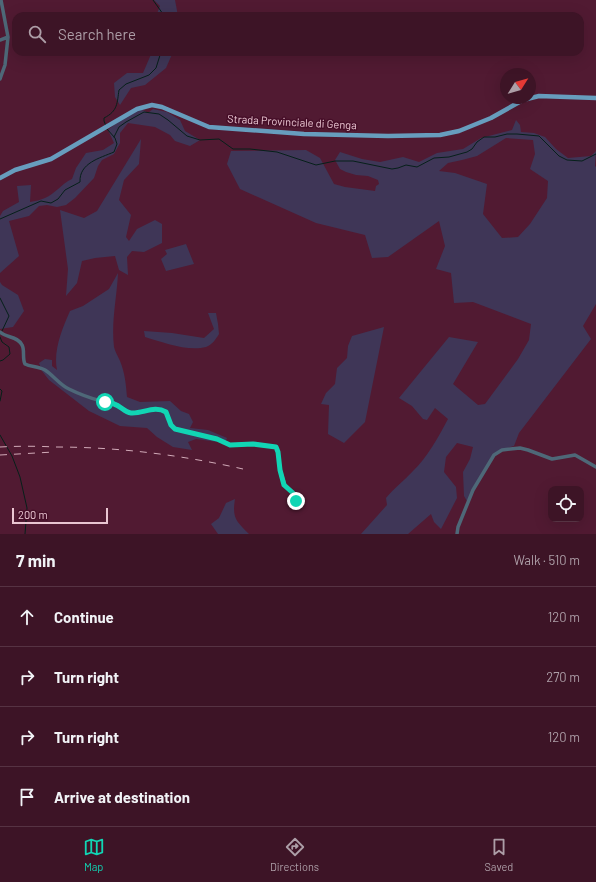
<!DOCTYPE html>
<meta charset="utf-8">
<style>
:root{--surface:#3d1426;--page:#482132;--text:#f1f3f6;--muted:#ad9ea7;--line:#563343;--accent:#11d5b4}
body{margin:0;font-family:Barlow,sans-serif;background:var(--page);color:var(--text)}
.controls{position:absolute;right:12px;bottom:12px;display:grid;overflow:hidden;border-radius:8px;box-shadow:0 4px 16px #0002}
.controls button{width:36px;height:36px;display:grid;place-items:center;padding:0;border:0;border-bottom:1px solid var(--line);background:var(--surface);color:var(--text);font:20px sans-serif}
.compass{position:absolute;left:500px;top:68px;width:36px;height:36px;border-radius:50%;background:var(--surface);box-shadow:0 4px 16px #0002;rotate:53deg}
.scale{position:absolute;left:12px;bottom:10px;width:96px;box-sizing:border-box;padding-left:4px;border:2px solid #eac6d2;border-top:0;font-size:11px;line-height:14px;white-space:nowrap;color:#eac6d2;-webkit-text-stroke:3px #460e28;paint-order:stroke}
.stop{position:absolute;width:12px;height:12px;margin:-9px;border:3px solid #11d5b4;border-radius:50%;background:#fff}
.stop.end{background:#11d5b4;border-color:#fff;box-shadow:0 1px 4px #0008}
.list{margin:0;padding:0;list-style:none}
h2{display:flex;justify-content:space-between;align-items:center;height:52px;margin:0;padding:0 16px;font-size:17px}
h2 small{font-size:13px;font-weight:400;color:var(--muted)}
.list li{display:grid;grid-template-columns:26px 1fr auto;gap:12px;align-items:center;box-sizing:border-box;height:60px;padding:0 16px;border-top:1px solid var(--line)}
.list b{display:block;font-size:15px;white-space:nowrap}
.list em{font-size:13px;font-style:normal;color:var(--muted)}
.icon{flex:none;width:22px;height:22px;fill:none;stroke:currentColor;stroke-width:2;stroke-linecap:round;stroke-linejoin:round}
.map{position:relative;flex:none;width:596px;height:534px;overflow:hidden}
.search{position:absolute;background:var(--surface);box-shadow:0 4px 16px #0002;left:12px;right:12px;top:12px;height:44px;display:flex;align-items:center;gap:10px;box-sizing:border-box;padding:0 14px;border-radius:12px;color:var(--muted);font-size:15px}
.sheet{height:292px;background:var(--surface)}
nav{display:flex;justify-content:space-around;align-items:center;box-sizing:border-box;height:56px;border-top:1px solid var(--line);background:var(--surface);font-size:11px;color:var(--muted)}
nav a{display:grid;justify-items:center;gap:2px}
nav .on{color:var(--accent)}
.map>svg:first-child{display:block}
.green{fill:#3f3657;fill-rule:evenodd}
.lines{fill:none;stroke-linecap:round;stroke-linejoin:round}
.stream{stroke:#06201a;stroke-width:1}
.minor{stroke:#4e6878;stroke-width:3.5}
.major{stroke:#679dbe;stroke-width:4.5}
.rail{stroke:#d2abb9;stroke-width:1;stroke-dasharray:7 7;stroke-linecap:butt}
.route{stroke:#11d5b4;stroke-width:5}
.labels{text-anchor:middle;stroke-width:3;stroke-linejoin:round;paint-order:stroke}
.street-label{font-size:11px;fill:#eac6d2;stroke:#460e28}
</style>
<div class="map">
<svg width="596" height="534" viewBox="0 0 596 534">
<rect width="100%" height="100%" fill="#511a32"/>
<!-- green -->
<path class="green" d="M154 0H175L178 16H156L160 6Z
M152 52H173L166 68 145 85 131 88 120 105 115 97 114 83 127 73H143Z
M153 109 167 112 180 120 185 131 200 140 190 146 175 141 170 135 155 127 128 123 120 133V143L114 154 102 160 98 166 94 178 75 198 66 205 57 207 47 205 39 206 29 216 9 221 19 256 0 273V216L3 211 19 202 17 186 31 185 30 202C35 201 41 200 45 198 55 194 61 184 72 179L76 168 86 153 103 150 114 143 108 130C115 124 131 111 139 110 142 109 145 111 148 113Z
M516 120 520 125 521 132 534 133 545 137 556 149 568 158 591 156 596 151 595 166 596 167V304L583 326 591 339 519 433 514 446 501 450 495 454 467 501 464 496 463 472 470 459 473 447 457 443 446 457 444 472 456 487 457 498 441 529 434 522 431 514 408 534H361L387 505 386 498C394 488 404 481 413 471 427 458 439 436 448 419L435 408 427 420 423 419 412 406 399 398 449 337 478 342 453 384 478 405 485 404 518 359 529 340 531 324 473 302 454 303 451 273 436 269 445 246 439 221 388 257 372 258 365 235 316 223 240 189 227 164 231 151 306 150 320 158 334 184 345 187 375 191 376 186 379 184 378 180 368 176 356 175 346 172 340 169 335 160 340 152 362 159 380 162 403 157 419 162 437 153 463 149 481 138 512 130ZM506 138 533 140 535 154 530 169 548 181 547 198 530 224 518 237 502 238 483 214 487 184 455 173 439 171 448 163 462 160 477 156Z
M141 139 139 164 124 180 119 200 131 215 126 237 129 241 137 229 155 220 162 224V243L144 252 132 251 127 257 128 275 119 270 115 256 95 258 82 261 77 283 66 296 68 269 60 210 84 218 97 211Z
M186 244 194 264 166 271 161 259 167 254 165 250Z
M118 273C117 297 111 322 114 347 115 352 118 356 120 361 125 373 126 385 127 397L140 402 170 401 181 411 189 414 193 422 190 428 208 430 227 438 225 443 196 439 188 442 192 450 173 447 157 437 147 428 120 426 89 411 49 380 42 371 39 363 45 359 52 360V366L57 370C53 351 62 329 70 311L83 306 109 289Z
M0 282 2 285 18 295 24 311 13 327 0 329Z
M208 313H216L218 324 219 334C216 339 212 345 206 347 188 352 162 342 145 337L144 331 172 333 204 338 214 329Z
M384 327 365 422 344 443 328 434 329 405 321 404 326 393 335 384 337 368 347 358 348 346 352 336Z
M235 499C232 518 236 521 249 534H218L211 524 219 518 226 503Z"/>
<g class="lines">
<!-- stream -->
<path class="stream" d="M153 0 163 14V16
M106 126 104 121V118C118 111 117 103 119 90L126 84 149 75 156 68 161 52
M114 137 119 127 126 122 144 112 159 114 168 120 187 136 200 140 219 139 233 149H250L277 152 316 165 335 161H353L392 169 398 168 406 165 417 167 434 158 449 157 467 152 472 149 477 142 484 137H495L507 134H517L539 136 559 156 567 160 582 161 596 154
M0 219 41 201 51 203 58 199 65 190 80 182C79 163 100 158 114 152L117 144 115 138 107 129
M0 298 9 316 2 331
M0 337 2 342 9 347 10 354 3 360 0 361
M0 389 2 391 0 401
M0 435 12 456 20 477 27 508 25 534"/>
<!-- minor -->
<path class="minor" d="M0 40 8 37
M0 79 5 65 8 37 1 0
M0 332C6 338 18 336 22 345 25 350 22 358 25 364 31 367 38 366 45 370 54 376 60 385 69 389 79 394 90 398 101 401 105 402 110 402 114 403 119 405 122 410 127 412 140 417 153 404 166 412L171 425 175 429 217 439 230 445 253 444 276 447 278 452 280 470 285 485 293 493 296 501
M457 534 458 527 473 490 494 455 502 450 520 448 528 450 552 459 575 455 596 467"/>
<!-- major -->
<path class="major" d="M0 178 15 170 51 159 137 109 152 105 162 107 209 127 304 134 388 136 440 135 459 131 491 118 523 100 539 96 596 98"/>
<!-- rail -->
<path class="rail" d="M0 447C18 446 37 446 55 447 119 447 181 455 243 469
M0 455 54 452"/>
</g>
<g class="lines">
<!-- route -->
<path class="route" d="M105 402C108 402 111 402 114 404 121 406 124 412 131 413 143 414 154 405 166 412L171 425 175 429 217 439 230 445 253 444 276 447 278 452 280 470 284 485 293 493 296 501"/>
</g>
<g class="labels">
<!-- street labels -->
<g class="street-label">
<text transform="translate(292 122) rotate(3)" y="4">Strada Provinciale di Genga</text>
</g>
</g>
</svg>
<div class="controls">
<button><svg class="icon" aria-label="locate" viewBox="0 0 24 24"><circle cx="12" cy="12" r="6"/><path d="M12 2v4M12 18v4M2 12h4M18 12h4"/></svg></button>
</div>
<svg class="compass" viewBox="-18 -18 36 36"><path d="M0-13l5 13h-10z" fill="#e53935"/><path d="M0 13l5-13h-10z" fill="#ad9ea7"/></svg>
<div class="scale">200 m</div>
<div class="stop" style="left:105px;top:402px"></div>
<div class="stop end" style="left:296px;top:501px"></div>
<div class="search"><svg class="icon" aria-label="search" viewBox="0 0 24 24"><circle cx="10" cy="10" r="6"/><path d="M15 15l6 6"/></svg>Search here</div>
</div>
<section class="sheet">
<h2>7 min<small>Walk · 510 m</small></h2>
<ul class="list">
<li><svg class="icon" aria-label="ahead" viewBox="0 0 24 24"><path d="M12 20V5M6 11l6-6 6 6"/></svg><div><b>Continue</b></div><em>120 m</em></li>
<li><svg class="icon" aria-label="right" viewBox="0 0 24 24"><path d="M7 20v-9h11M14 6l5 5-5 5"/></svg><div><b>Turn right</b></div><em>270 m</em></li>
<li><svg class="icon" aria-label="right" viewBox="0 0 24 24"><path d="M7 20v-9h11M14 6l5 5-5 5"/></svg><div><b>Turn right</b></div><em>120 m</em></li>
<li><svg class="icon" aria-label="arrive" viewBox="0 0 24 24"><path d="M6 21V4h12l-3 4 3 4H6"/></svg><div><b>Arrive at destination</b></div></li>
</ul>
</section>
<nav>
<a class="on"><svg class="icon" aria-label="map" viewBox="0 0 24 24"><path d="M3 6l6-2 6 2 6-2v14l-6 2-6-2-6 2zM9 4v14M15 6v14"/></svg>Map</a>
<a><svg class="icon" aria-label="directions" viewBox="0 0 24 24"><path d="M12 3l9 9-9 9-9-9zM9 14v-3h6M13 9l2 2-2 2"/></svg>Directions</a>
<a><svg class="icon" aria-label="saved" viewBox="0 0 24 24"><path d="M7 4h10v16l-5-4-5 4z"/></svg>Saved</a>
</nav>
